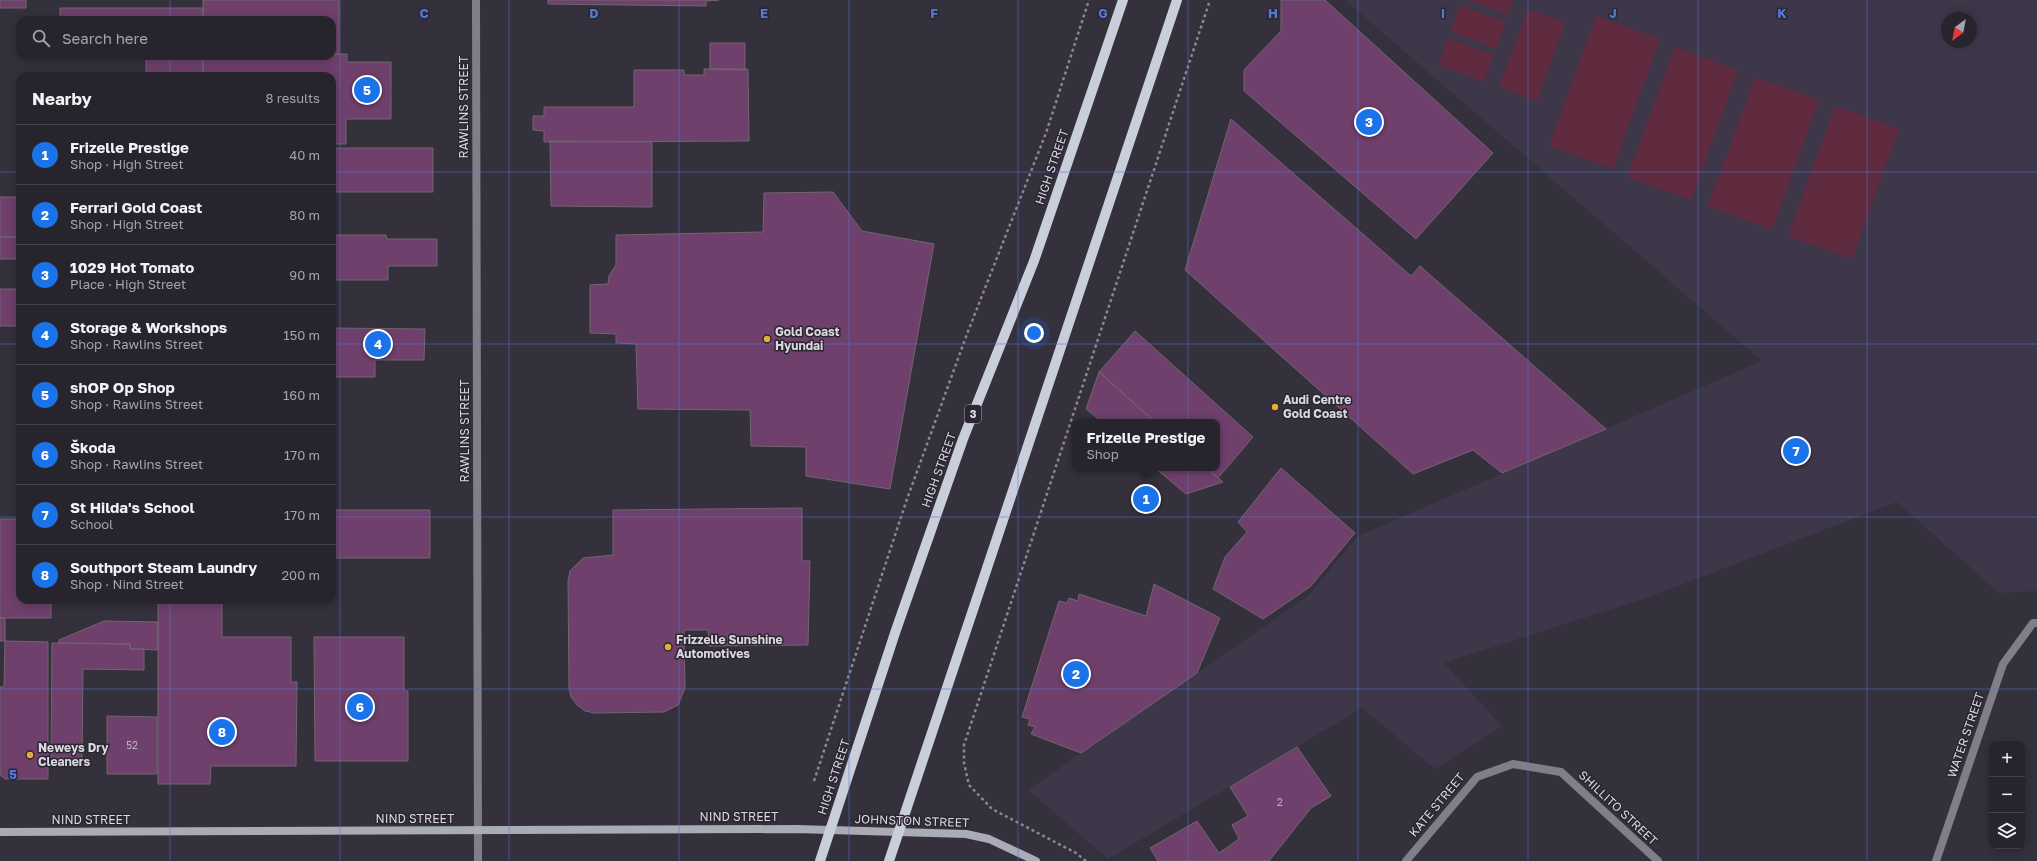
<!DOCTYPE html>
<meta charset="utf-8">
<style>
:root{--surface:#27242d;--page:#333039;--text:#f1f3f6;--muted:#a4a4aa;--line:#434149;--accent:#1a73e8}
body{margin:0;font-family:"Golos Text",sans-serif;background:var(--page);color:var(--text)}
.controls{position:absolute;right:12px;bottom:12px;display:grid;overflow:hidden;border-radius:8px;box-shadow:0 2px 10px #0003}
.controls button{width:36px;height:36px;display:grid;place-items:center;padding:0;border:0;border-bottom:1px solid var(--line);background:var(--surface);color:var(--text);font:20px sans-serif}
.compass{position:absolute;left:1941px;top:12px;width:36px;height:36px;border-radius:50%;background:var(--surface);box-shadow:0 2px 10px #0003;rotate:212deg}
.you{position:absolute;left:1034px;top:333px;width:14px;height:14px;margin:-10px;border:3px solid #fff;border-radius:50%;background:#1a73e8;box-shadow:0 0 0 6px #1a73e833}
.badge{display:grid;place-items:center;width:26px;height:26px;border-radius:50%;background:var(--accent);color:#fff;font-size:13px;font-weight:700}
.pin{position:absolute;translate:-50% -50%;border:2px solid #fff;box-shadow:0 1px 4px #0006}
.popup{position:absolute;left:1072px;top:419px;width:148px;height:52px;box-sizing:border-box;display:grid;place-content:center;border-radius:8px;background:var(--surface);filter:drop-shadow(0 1px 3px #0005);font-size:13px;white-space:nowrap;color:var(--muted)}
.popup b{font-size:15px;color:var(--text)}
.popup::after{content:'';position:absolute;left:50%;top:100%;margin-left:-8px;border:8px solid transparent;border-top-color:var(--surface)}
.list{margin:0;padding:0;list-style:none}
h2{display:flex;justify-content:space-between;align-items:center;height:52px;margin:0;padding:0 16px;font-size:17px}
h2 small{font-size:13px;font-weight:400;color:var(--muted)}
.list li{display:grid;grid-template-columns:26px 1fr auto;gap:12px;align-items:center;box-sizing:border-box;height:60px;padding:0 16px;border-top:1px solid var(--line)}
.list b{display:block;font-size:15px;white-space:nowrap}
.list p{margin:0;font-size:13px;white-space:nowrap;color:var(--muted)}
.list em{font-size:13px;font-style:normal;color:var(--muted)}
.icon{flex:none;width:22px;height:22px;fill:none;stroke:currentColor;stroke-width:2;stroke-linecap:round;stroke-linejoin:round}
.map{position:relative;flex:none;width:2037px;height:861px;overflow:hidden}
.search{position:absolute;background:var(--surface);box-shadow:0 2px 10px #0003;left:16px;top:16px;width:320px;height:44px;display:flex;align-items:center;gap:10px;box-sizing:border-box;padding:0 14px;border-radius:12px;color:var(--muted);font-size:15px}
.panel{position:absolute;background:var(--surface);box-shadow:0 2px 10px #0003;left:16px;top:72px;width:320px;height:532px;border-radius:12px}
.map>svg:first-child{display:block}
.built{fill:#3d3749;fill-rule:evenodd}
.green{fill:#602a3f}
.building{fill:#6e406b;stroke:#716670}
.lines{fill:none;stroke-linecap:round;stroke-linejoin:round}
.path{stroke:#8b8791;stroke-width:2.5;stroke-dasharray:3 3;stroke-linecap:butt}
.street{stroke:#7f8087;stroke-width:8}
.secondary{stroke:#a9acb6;stroke-width:8}
.primary{stroke:#cacedb;stroke-width:10}
.grid{fill:none;stroke:#5677da;stroke-width:1;stroke-opacity:0.55}
.poi-dot{fill:#e4ad35;stroke:#2a2632;stroke-width:1.5}
.labels{text-anchor:middle;stroke-width:3;stroke-linejoin:round;paint-order:stroke}
.number-label{font-size:10px;fill:#bfb1c2}
.shield{fill:#2a2632;stroke:#a5a2ab;stroke-width:1}
.shield-label{font-size:11px;font-weight:bold;fill:#dad7df}
.street-label{font-size:12px;fill:#dad7df;stroke:#2a2632}
.poi-label{font-size:12px;font-weight:bold;fill:#dad7df;stroke:#2a2632;text-anchor:start}
.grid-label{font-size:13px;text-anchor:middle;font-weight:bold;fill:#5677da;stroke:#2a2632;stroke-width:3;stroke-linejoin:round;paint-order:stroke}
</style>
<div class="map">
<svg width="2037" height="861" viewBox="0 0 2037 861">
<rect width="100%" height="100%" fill="#34303c"/>
<!-- built -->
<path class="built" d="M1345 0H2037V591L1999 593 1897 502 1649 597 1444 663 1502 726 1435 769 1362 708 1108 859 1028 790 1308 596 1358 536 1762 361ZM1947 18H1971V42H1947Z"/>
<!-- green -->
<path class="green" d="M1468 0H1513L1508 15Z
M1460 5 1506 22 1496 49 1450 31Z
M1528 9 1565 23 1537 101 1499 87Z
M1596 16 1660 39 1613 169 1549 146Z
M1448 38 1494 55 1484 82 1438 65Z
M1675 47 1738 70 1691 200 1627 177Z
M1755 77 1819 100 1772 230 1708 206Z
M1835 106 1899 129 1852 259 1788 236Z"/>
<!-- building -->
<path class="building" d="M0 0H26V8H0Z
M203 0H339V54H332V20H203Z
M548 0H719L706 1V6L548 4Z
M1281 0H1325L1493 153 1416 239 1244 91V70L1281 31Z
M60 8H203V20H60Z
M710 43H745V70L710 69Z
M332 54H347V62H391V119H346V144H332V76H203V56H332Z
M146 56H203V76H146Z
M704 69H748L749 141 544 142V131L533 130V116H544V107H634V70H684V75H704Z
M17 101H20V145L17 144Z
M1231 119 1411 276 1420 266 1606 429 1502 473 1473 450 1413 474 1185 270Z
M550 141 652 142V207L551 206Z
M332 148H433V192H332Z
M833 192 862 231 934 244 890 489 806 476V447L751 446 750 410 638 409 636 344 616 343V334L590 333V285L608 284 609 276 616 265V235L763 232 764 193Z
M0 197H20V237H0Z
M332 235H386L387 239H437V266H388V280H332Z
M0 237H20V259H0Z
M0 289H20V326H0Z
M332 328 425 329 424 360H375V377H332Z
M1135 331 1253 437 1218 478 1207 468H1217V422H1155L1099 372Z
M1099 372 1155 422H1102L1086 409Z
M1155 468H1207L1223 482 1186 494Z
M1281 468 1355 533 1310 587 1263 619 1213 589 1225 557 1247 532 1238 522Z
M802 508V561H810L808 645 709 646 708 630H684L685 688 678 705 664 712 595 713 585 711 577 705 571 697 569 688 568 581 570 571 583 558 613 555V510Z
M332 510H430V558H332Z
M0 519H20V600H51V618H0Z
M1154 584 1220 618 1197 673 1081 753 1031 734 1035 727 1028 725 1030 719 1022 717 1059 601 1067 603 1069 598 1078 601 1079 594 1146 616Z
M158 600H222V637H291V682H297L296 766H211L210 784H158Z
M0 618H5V641H0Z
M104 621 158 622V650L130 649V644L59 643V640Z
M314 637H404V691H408V761H315Z
M5 641 48 642V779H5L0 775V687H4Z
M52 643 130 644V649H144V670L83 669 82 759 51 758Z
M107 716 157 717V774H107Z
M1297 747 1331 796 1311 808 1269 861H1158L1150 848 1197 821 1219 853 1239 839 1232 825 1248 816 1230 787Z"/>
<g class="lines">
<!-- path -->
<path class="path" d="M814 781 906 502 967 334 1046 133 1089 0
M1086 861 1076 853 992 809 969 785 964 763V745L1210 0"/>
<!-- street -->
<path class="street" d="M476 0 478 861
M1406 861 1477 777 1513 764 1561 772 1658 861
M1936 861 2003 664 2033 623H2037"/>
<!-- secondary -->
<path class="secondary" d="M0 832 796 829 966 834 989 839 1036 861"/>
<!-- primary -->
<path class="primary" d="M820 861 896 630 963 439 1034 261 1123 0
M889 861 1177 0"/>
</g>
<!-- grid -->
<path class="grid" d="M170 0V20M340 0V861M509 0V861M679 0V861M849 0V861M1018 0V861M1188 0V861M1358 0V861M1528 0V861M1698 0V861M1867 0V861M170 56V76M0 172H20M332 172H2037M0 344H20M332 344H2037M0 517H20M332 517H2037M170 600V861M0 689H2037"/>
<!-- markers -->
<g class="poi-dot">
<circle cx="767" cy="339" r="4"/>
<circle cx="1275" cy="407" r="4"/>
<circle cx="668" cy="647" r="4"/>
<circle cx="30" cy="755" r="4"/>
</g>
<g class="labels">
<!-- number labels -->
<g class="number-label">
<text x="132" y="749">52</text>
<text x="1280" y="806">2</text>
</g>
<!-- shield labels -->
<rect class="shield" x="965" y="405" width="16" height="18" rx="3"/>
<g class="shield-label">
<text x="973" y="418">3</text>
</g>
<!-- street labels -->
<g class="street-label">
<text transform="translate(464 107) rotate(-90)" y="4">RAWLINS STREET</text>
<text transform="translate(1052 167) rotate(-71)" y="4">HIGH STREET</text>
<text transform="translate(465 431) rotate(-90)" y="4">RAWLINS STREET</text>
<text transform="translate(939 470) rotate(-70)" y="4">HIGH STREET</text>
<text transform="translate(1966 735) rotate(-71)" y="4">WATER STREET</text>
<text transform="translate(834 777) rotate(-72)" y="4">HIGH STREET</text>
<text transform="translate(1437 805) rotate(-50)" y="4">KATE STREET</text>
<text transform="translate(1618 808) rotate(43)" y="4">SHILLITO STREET</text>
<text x="739" y="821">NIND STREET</text>
<text x="415" y="823">NIND STREET</text>
<text x="91" y="824">NIND STREET</text>
<text transform="translate(912 821) rotate(2)" y="4">JOHNSTON STREET</text>
</g>
<!-- poi labels -->
<g class="poi-label">
<text x="775" y="336">Gold Coast<tspan x="775" dy="14">Hyundai</tspan></text>
<text x="1283" y="404">Audi Centre<tspan x="1283" dy="14">Gold Coast</tspan></text>
<text x="676" y="644">Frizzelle Sunshine<tspan x="676" dy="14">Automotives</tspan></text>
<text x="38" y="752">Neweys Dry<tspan x="38" dy="14">Cleaners</tspan></text>
</g>
</g>
<g class="grid-label">
<text x="424" y="18">C</text>
<text x="594" y="18">D</text>
<text x="764" y="18">E</text>
<text x="934" y="18">F</text>
<text x="1103" y="18">G</text>
<text x="1273" y="18">H</text>
<text x="1443" y="18">I</text>
<text x="1613" y="18">J</text>
<text x="1782" y="18">K</text>
<text x="13" y="779">5</text>
</g>
</svg>
<div class="controls">
<button>+</button>
<button>−</button>
<button><svg class="icon" aria-label="layers" viewBox="0 0 24 24"><path d="M12 4l9 5-9 5-9-5zM3 14l9 5 9-5"/></svg></button>
</div>
<svg class="compass" viewBox="-18 -18 36 36"><path d="M0-13l5 13h-10z" fill="#e53935"/><path d="M0 13l5-13h-10z" fill="#a4a4aa"/></svg>
<div class="you"></div>
<div class="pin badge" style="left:1146px;top:499px">1</div>
<div class="popup"><b>Frizelle Prestige</b>Shop</div>
<div class="pin badge" style="left:1076px;top:674px">2</div>
<div class="pin badge" style="left:1369px;top:122px">3</div>
<div class="pin badge" style="left:378px;top:344px">4</div>
<div class="pin badge" style="left:367px;top:90px">5</div>
<div class="pin badge" style="left:360px;top:707px">6</div>
<div class="pin badge" style="left:1796px;top:451px">7</div>
<div class="pin badge" style="left:222px;top:732px">8</div>
<div class="search"><svg class="icon" aria-label="search" viewBox="0 0 24 24"><circle cx="10" cy="10" r="6"/><path d="M15 15l6 6"/></svg>Search here</div>
<section class="panel">
<h2>Nearby<small>8 results</small></h2>
<ul class="list">
<li><span class="badge">1</span><div><b>Frizelle Prestige</b><p>Shop · High Street</p></div><em>40 m</em></li>
<li><span class="badge">2</span><div><b>Ferrari Gold Coast</b><p>Shop · High Street</p></div><em>80 m</em></li>
<li><span class="badge">3</span><div><b>1029 Hot Tomato</b><p>Place · High Street</p></div><em>90 m</em></li>
<li><span class="badge">4</span><div><b>Storage &amp; Workshops</b><p>Shop · Rawlins Street</p></div><em>150 m</em></li>
<li><span class="badge">5</span><div><b>shOP Op Shop</b><p>Shop · Rawlins Street</p></div><em>160 m</em></li>
<li><span class="badge">6</span><div><b>Škoda</b><p>Shop · Rawlins Street</p></div><em>170 m</em></li>
<li><span class="badge">7</span><div><b>St Hilda's School</b><p>School</p></div><em>170 m</em></li>
<li><span class="badge">8</span><div><b>Southport Steam Laundry</b><p>Shop · Nind Street</p></div><em>200 m</em></li>
</ul>
</section>
</div>
